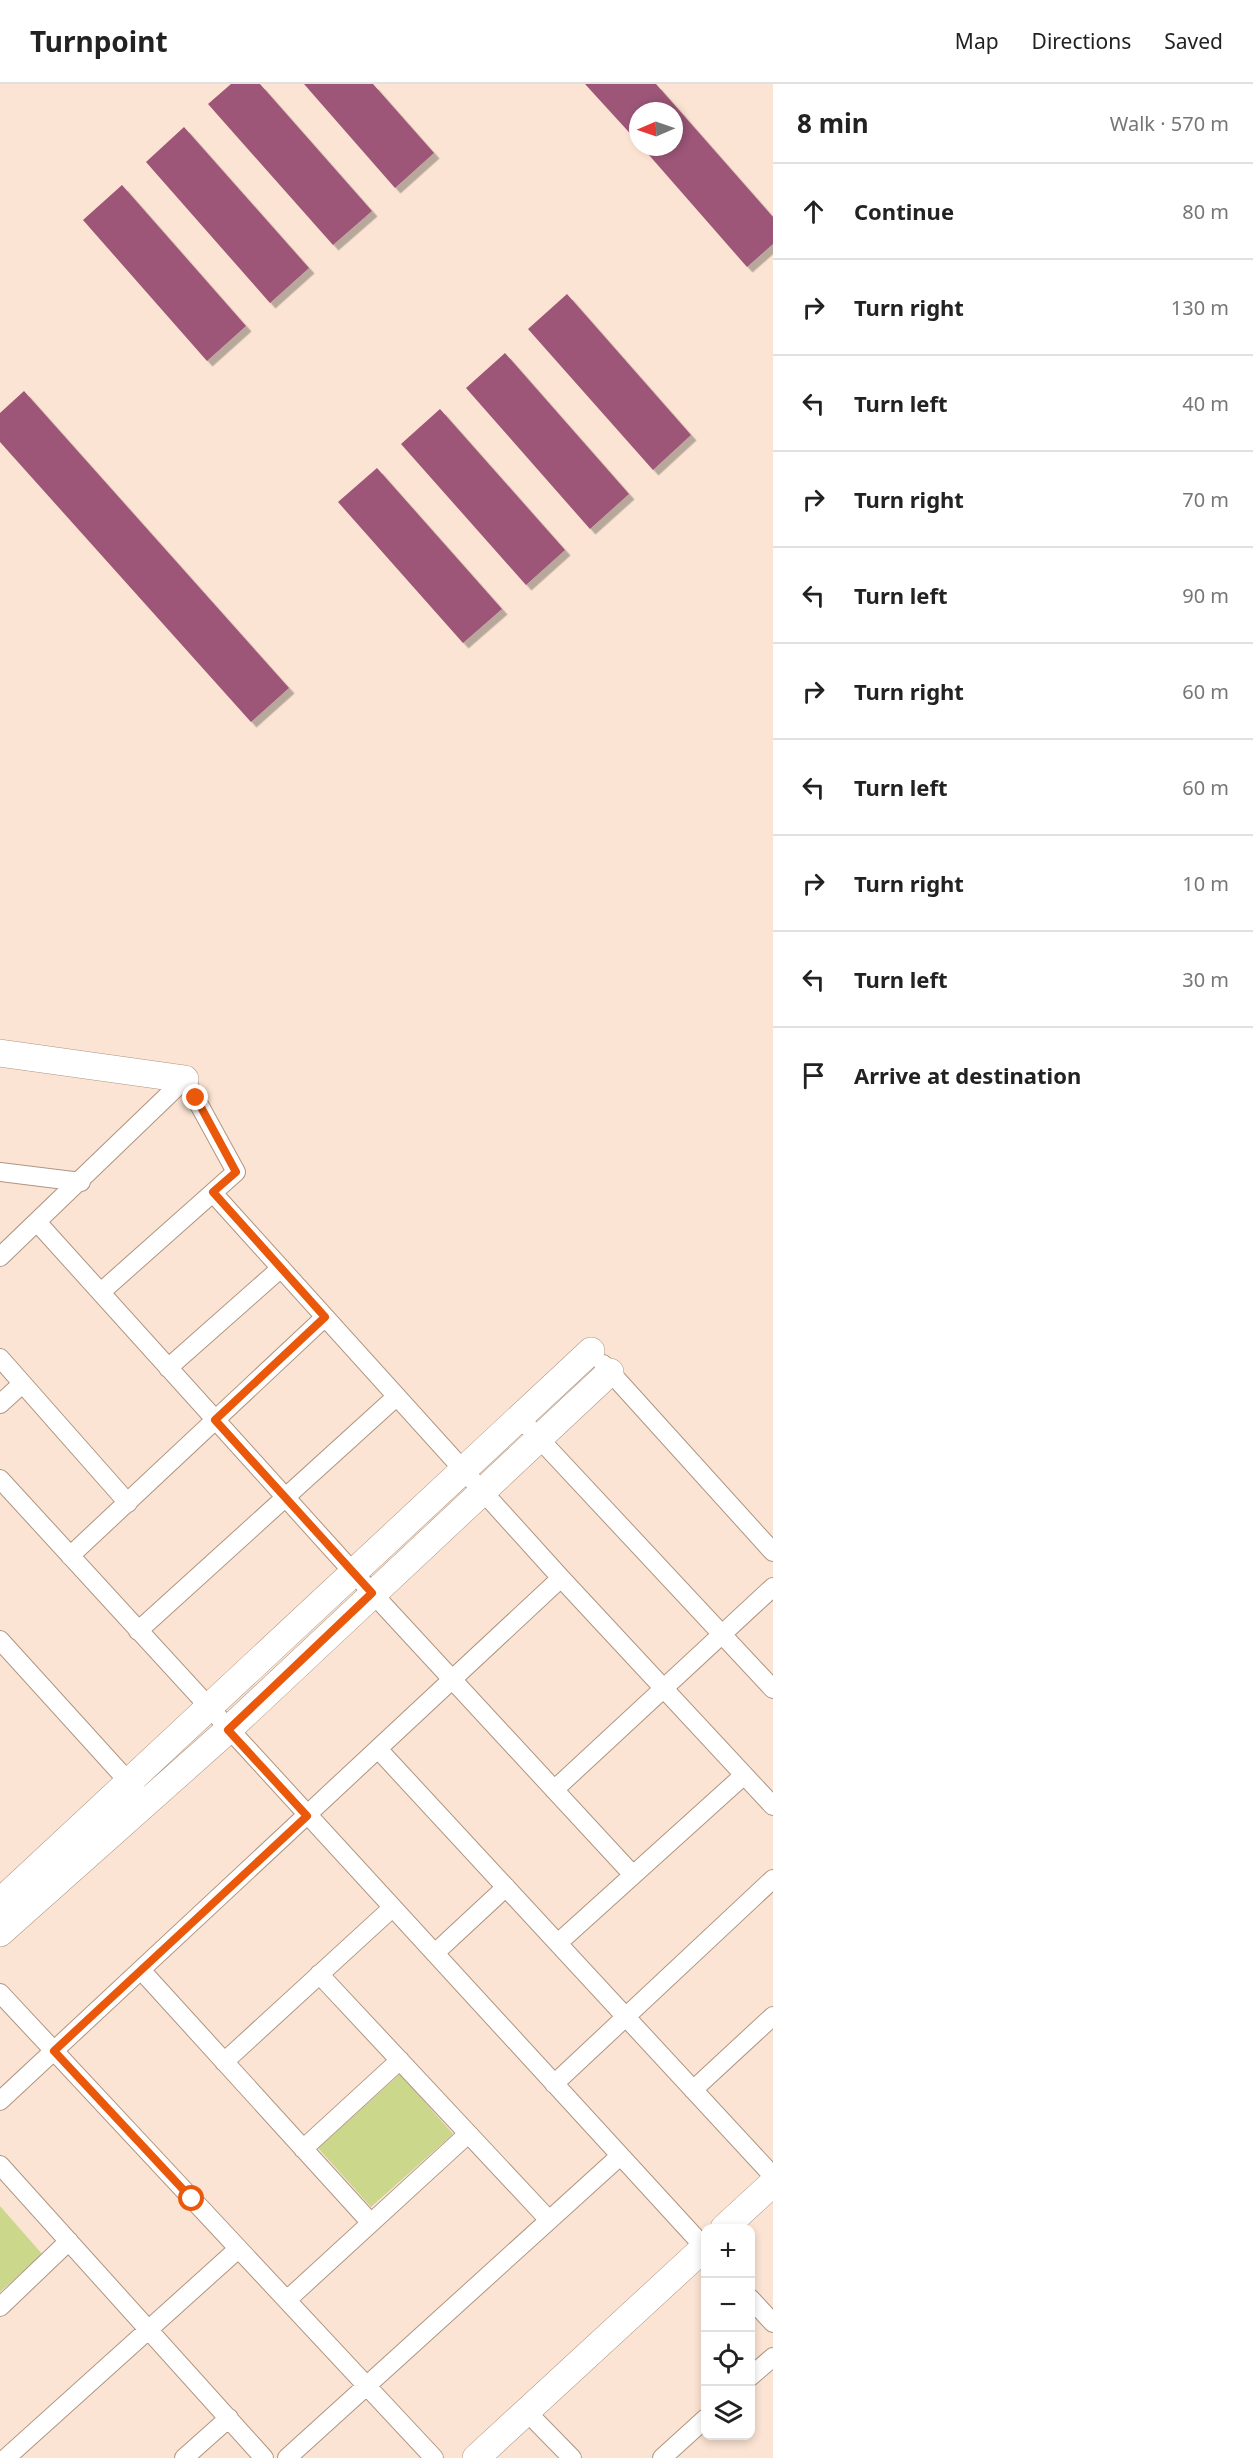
<!DOCTYPE html>
<meta charset="utf-8">
<style>
:root{--surface:#fff;--page:#f2f2f2;--text:#222;--muted:#767676;--line:#e0e0e0}
body{margin:0;font-family:"Noto Sans",sans-serif;background:var(--page);color:var(--text)}
.controls{position:absolute;right:18px;bottom:18px;display:grid;overflow:hidden;border-radius:12px;box-shadow:0 3px 9px #0003}
.controls button{width:54px;height:54px;display:grid;place-items:center;padding:0;border:0;border-bottom:2px solid var(--line);background:var(--surface);color:var(--text);font:30px sans-serif}
.compass{position:absolute;left:629px;top:18px;width:54px;height:54px;border-radius:50%;background:var(--surface);box-shadow:0 3px 9px #0003;rotate:268deg}
.stop{position:absolute;width:18px;height:18px;margin:-14px;border:4px solid #ea580c;border-radius:50%;background:#fff}
.stop.end{background:#ea580c;border-color:#fff;box-shadow:0 2px 6px #0008}
.list{margin:0;padding:0;list-style:none}
h2{display:flex;justify-content:space-between;align-items:center;height:78px;margin:0;padding:0 24px;font-size:26px}
h2 small{font-size:20px;font-weight:400;color:var(--muted)}
.list li{display:grid;grid-template-columns:39px 1fr auto;gap:18px;align-items:center;box-sizing:border-box;height:96px;padding:0 24px;border-top:2px solid var(--line)}
.list b{display:block;font-size:22px;white-space:nowrap}
.list em{font-size:20px;font-style:normal;color:var(--muted)}
.icon{flex:none;width:33px;height:33px;fill:none;stroke:currentColor;stroke-width:2;stroke-linecap:round;stroke-linejoin:round}
.map{position:relative;flex:none;width:773px;height:2374px;overflow:hidden}
header{display:flex;align-items:center;gap:36px;box-sizing:border-box;height:84px;padding:0 30px;background:var(--surface);border-bottom:2px solid var(--line)}
header strong{font-size:28px}
nav{display:flex;gap:33px;margin-inline-start:auto;font-size:21px}
main{display:flex}
aside{flex:1;background:var(--surface)}
.map>svg:first-child{display:block}
.green{fill:#cbd78a}
.building{fill:#9d5678;filter:url(#shadow)}
.lines{fill:none;stroke-linecap:round;stroke-linejoin:round}
.street-casing{stroke:#af9581;stroke-width:20}
.secondary-casing{stroke:#af9581;stroke-width:28}
.street{stroke:#fff;stroke-width:18}
.secondary{stroke:#fff;stroke-width:27}
.route{stroke:#ea580c;stroke-width:8}
</style>
<header>
<strong>Turnpoint</strong>
<nav><a>Map</a><a>Directions</a><a>Saved</a></nav>
</header>
<main>
<div class="map">
<svg width="773" height="2374" viewBox="0 0 773 2374">
<defs>
<filter id="shadow"><feDropShadow dx="5.5" dy="5.5" stdDeviation="0" flood-color="#0004"/></filter>
</defs>
<rect width="100%" height="100%" fill="#fbe4d3"/>
<!-- green -->
<path class="green" d="M400 1990 453 2050 371 2123 318 2064Z
M0 2122 42 2170 0 2208Z"/>
<!-- building -->
<path class="building" d="M231 0H260L372 127 333 161 208 20Z
M304 0H373L434 69 395 104Z
M585 0H656L773 133V160L747 183 642 63H674V27H638V58Z
M184 43 309 184 270 219 146 78Z
M122 101 246 242 207 277 83 136Z
M567 210 691 351 653 386 528 245Z
M505 269 629 410 590 445 466 304Z
M24 307 289 604 251 638 0 358V329Z
M440 325 565 466 526 501 401 360Z
M377 384 502 525 463 559 338 418Z"/>
<g class="lines">
<defs>
<path id="street" d="M0 1088 81 1098
M213 1109 561 1494 773 1722
M37 1138 352 1487 633 1791
M0 1173 185 995 236 1088 101 1208
M0 1274 128 1419
M603 1280 773 1468
M168 1284 281 1184
M0 1320 22 1300
M519 1333 773 1605
M0 1395 706 2165
M70 1472 325 1233
M138 1547 396 1313
M0 1556 136 1706
M378 1665 773 2092
M554 1706 773 1503
M558 1859 744 1691
M435 1869 506 1803
M141 1886 371 2139
M319 1890 549 2136
M0 1909 434 2374
M224 1978 392 1824
M554 2000 773 1795
M693 2006 773 1932
M0 2017 561 1494
M303 2065 400 1976
M0 2081 264 2374
M750 2214 773 2239
M287 2216 468 2050
M0 2223 69 2157
M750 2293 773 2273
M526 2327 572 2374
M6 2374 238 2165
M184 2374 229 2334
M287 2374 620 2072
M662 2374 706 2334"/>
<path id="secondary" d="M0 969 185 995
M0 1818 591 1267
M0 1849 228 1646 610 1288
M724 2144 773 2099
M476 2374 706 2162"/>
</defs>
<!-- street casing -->
<use href="#street" class="street-casing"/>
<!-- secondary casing -->
<use href="#secondary" class="secondary-casing"/>
<!-- street -->
<use href="#street" class="street"/>
<!-- secondary -->
<use href="#secondary" class="secondary"/>
</g>
<g class="lines">
<!-- route -->
<path class="route" d="M192 2115 54 1967 307 1732 228 1646 372 1509 215 1336 325 1233 213 1108 236 1088 196 1014"/>
</g>
</svg>
<div class="controls">
<button>+</button>
<button>−</button>
<button><svg class="icon" aria-label="locate" viewBox="0 0 24 24"><circle cx="12" cy="12" r="6"/><path d="M12 2v4M12 18v4M2 12h4M18 12h4"/></svg></button>
<button><svg class="icon" aria-label="layers" viewBox="0 0 24 24"><path d="M12 4l9 5-9 5-9-5zM3 14l9 5 9-5"/></svg></button>
</div>
<svg class="compass" viewBox="-18 -18 36 36"><path d="M0-13l5 13h-10z" fill="#e53935"/><path d="M0 13l5-13h-10z" fill="#767676"/></svg>
<div class="stop" style="left:192px;top:2115px"></div>
<div class="stop end" style="left:196px;top:1014px"></div>
</div>
<aside>
<h2>8 min<small>Walk · 570 m</small></h2>
<ul class="list">
<li><svg class="icon" aria-label="ahead" viewBox="0 0 24 24"><path d="M12 20V5M6 11l6-6 6 6"/></svg><div><b>Continue</b></div><em>80 m</em></li>
<li><svg class="icon" aria-label="right" viewBox="0 0 24 24"><path d="M7 20v-9h11M14 6l5 5-5 5"/></svg><div><b>Turn right</b></div><em>130 m</em></li>
<li><svg class="icon" aria-label="left" viewBox="0 0 24 24"><path d="M17 20v-9H6M10 6l-5 5 5 5"/></svg><div><b>Turn left</b></div><em>40 m</em></li>
<li><svg class="icon" aria-label="right" viewBox="0 0 24 24"><path d="M7 20v-9h11M14 6l5 5-5 5"/></svg><div><b>Turn right</b></div><em>70 m</em></li>
<li><svg class="icon" aria-label="left" viewBox="0 0 24 24"><path d="M17 20v-9H6M10 6l-5 5 5 5"/></svg><div><b>Turn left</b></div><em>90 m</em></li>
<li><svg class="icon" aria-label="right" viewBox="0 0 24 24"><path d="M7 20v-9h11M14 6l5 5-5 5"/></svg><div><b>Turn right</b></div><em>60 m</em></li>
<li><svg class="icon" aria-label="left" viewBox="0 0 24 24"><path d="M17 20v-9H6M10 6l-5 5 5 5"/></svg><div><b>Turn left</b></div><em>60 m</em></li>
<li><svg class="icon" aria-label="right" viewBox="0 0 24 24"><path d="M7 20v-9h11M14 6l5 5-5 5"/></svg><div><b>Turn right</b></div><em>10 m</em></li>
<li><svg class="icon" aria-label="left" viewBox="0 0 24 24"><path d="M17 20v-9H6M10 6l-5 5 5 5"/></svg><div><b>Turn left</b></div><em>30 m</em></li>
<li><svg class="icon" aria-label="arrive" viewBox="0 0 24 24"><path d="M6 21V4h12l-3 4 3 4H6"/></svg><div><b>Arrive at destination</b></div></li>
</ul>
</aside>
</main>
